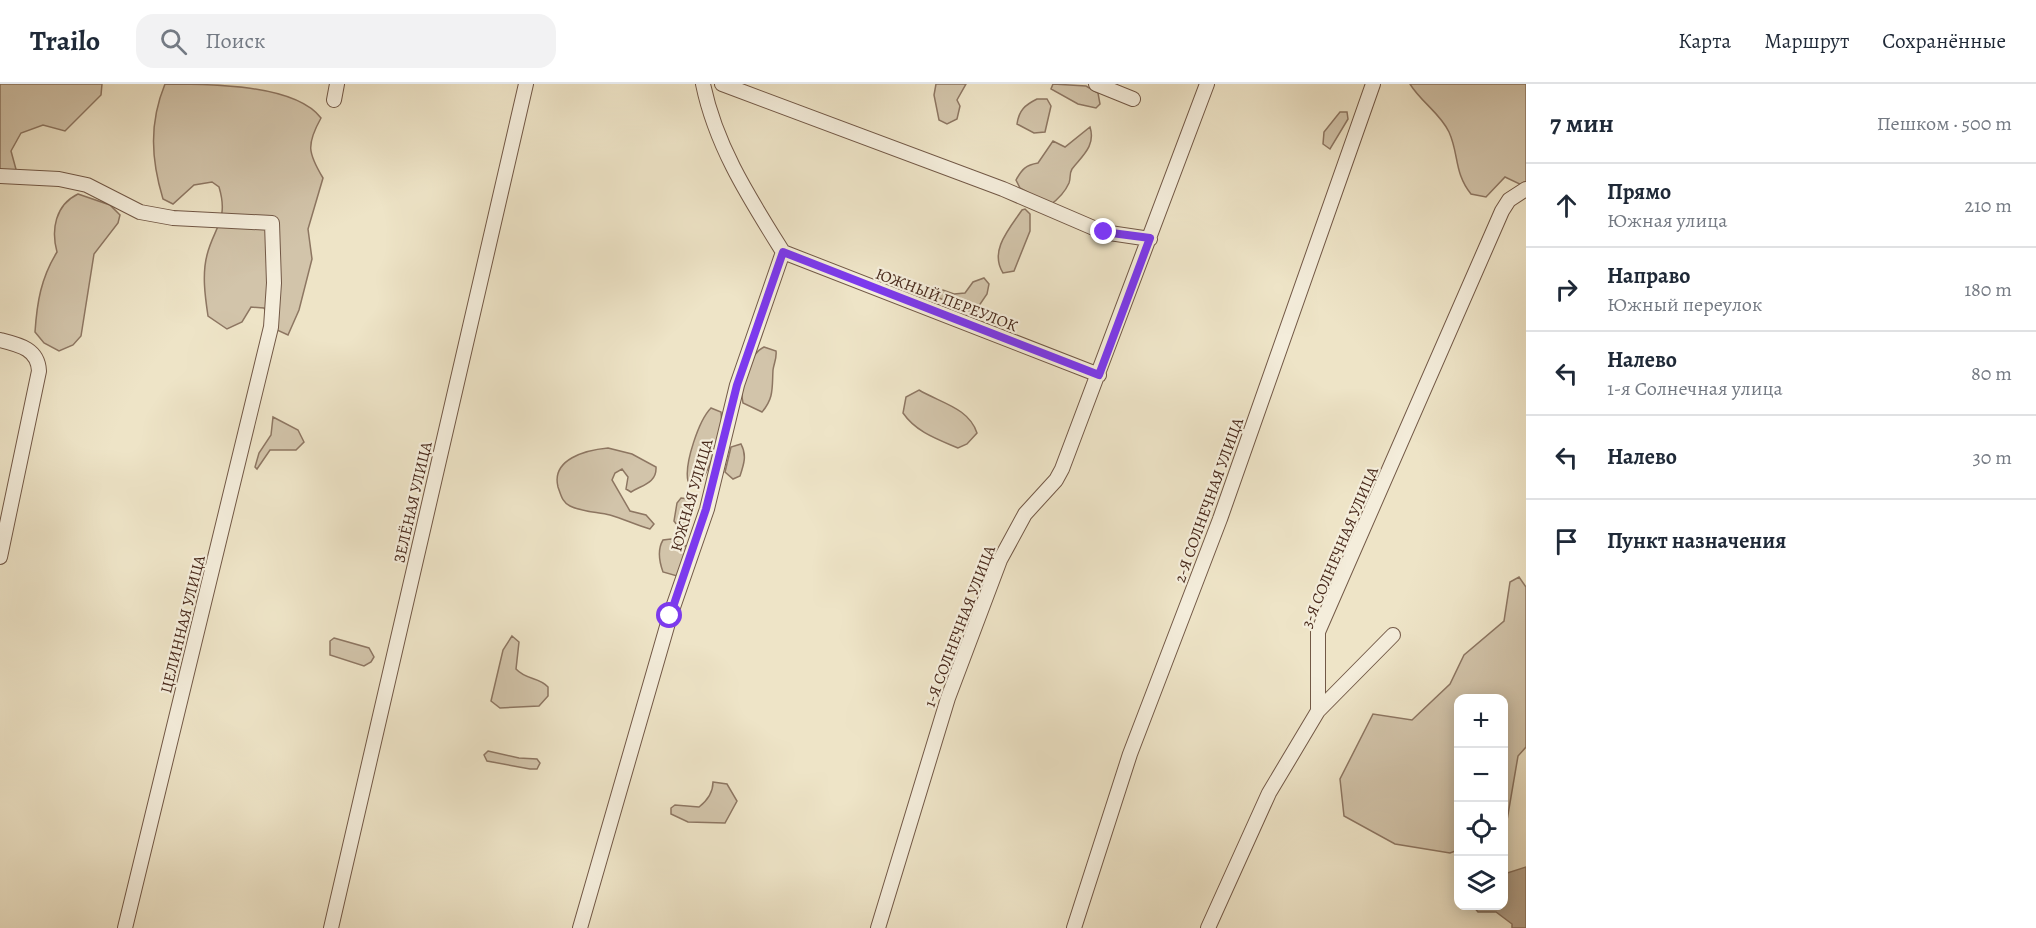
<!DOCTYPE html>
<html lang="ru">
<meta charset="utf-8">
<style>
:root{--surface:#fff;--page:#f2f2f3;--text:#1f2937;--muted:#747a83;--line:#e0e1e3}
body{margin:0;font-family:Alegreya,serif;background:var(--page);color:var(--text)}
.controls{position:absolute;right:18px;bottom:18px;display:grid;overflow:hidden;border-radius:12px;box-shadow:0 3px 15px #0003}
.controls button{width:54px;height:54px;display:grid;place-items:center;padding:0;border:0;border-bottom:2px solid var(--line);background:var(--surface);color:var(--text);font:30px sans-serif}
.stop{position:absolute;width:18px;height:18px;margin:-14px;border:4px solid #7c3aed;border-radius:50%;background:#fff}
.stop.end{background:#7c3aed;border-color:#fff;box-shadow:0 2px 6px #0008}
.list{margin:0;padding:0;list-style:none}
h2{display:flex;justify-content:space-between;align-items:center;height:78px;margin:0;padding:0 24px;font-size:26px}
h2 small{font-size:20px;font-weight:400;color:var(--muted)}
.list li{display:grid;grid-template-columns:39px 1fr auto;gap:18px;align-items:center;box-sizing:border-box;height:84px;padding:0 24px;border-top:2px solid var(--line)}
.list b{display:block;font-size:22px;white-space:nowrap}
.list p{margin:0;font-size:20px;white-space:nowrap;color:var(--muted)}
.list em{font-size:20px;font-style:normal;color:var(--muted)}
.icon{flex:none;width:33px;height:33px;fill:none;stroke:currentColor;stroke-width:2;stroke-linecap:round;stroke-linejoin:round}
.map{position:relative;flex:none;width:1526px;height:844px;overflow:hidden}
header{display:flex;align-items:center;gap:36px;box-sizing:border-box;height:84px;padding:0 30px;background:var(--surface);border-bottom:2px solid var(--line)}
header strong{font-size:28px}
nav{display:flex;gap:33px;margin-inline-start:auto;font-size:21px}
.search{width:420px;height:54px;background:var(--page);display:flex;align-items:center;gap:15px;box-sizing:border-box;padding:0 21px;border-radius:18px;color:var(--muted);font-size:22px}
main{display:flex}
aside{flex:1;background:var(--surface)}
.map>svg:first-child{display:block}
.green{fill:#d2c4aa;stroke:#8d7662;stroke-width:1.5}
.water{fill:#b6a48d;stroke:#8a735f;stroke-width:1.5}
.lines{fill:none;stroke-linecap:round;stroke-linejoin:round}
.minor-casing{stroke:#725846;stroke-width:16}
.minor{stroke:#f4eddb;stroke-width:14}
.route{stroke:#7c3aed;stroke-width:8}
.labels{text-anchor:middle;stroke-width:4.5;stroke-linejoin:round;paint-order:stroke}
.street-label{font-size:16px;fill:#48291b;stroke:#f4eddb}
</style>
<header>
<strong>Trailo</strong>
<div class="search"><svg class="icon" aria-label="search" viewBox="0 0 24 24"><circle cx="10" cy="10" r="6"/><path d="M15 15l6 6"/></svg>Поиск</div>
<nav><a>Карта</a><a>Маршрут</a><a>Сохранённые</a></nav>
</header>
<main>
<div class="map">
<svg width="1526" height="844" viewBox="0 0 1526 844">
<rect width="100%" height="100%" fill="#eee4c7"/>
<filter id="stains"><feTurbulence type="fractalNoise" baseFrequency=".00333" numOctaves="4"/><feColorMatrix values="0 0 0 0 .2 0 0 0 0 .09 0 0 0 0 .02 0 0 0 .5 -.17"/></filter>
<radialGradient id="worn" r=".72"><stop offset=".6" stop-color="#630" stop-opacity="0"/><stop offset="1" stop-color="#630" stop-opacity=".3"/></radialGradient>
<!-- green -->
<path class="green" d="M0 0H102L101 11 65 47 43 41 21 49 11 67 17 89 0 88Z
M165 0C210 0 295 0 321 34 306 61 308 69 323 94L308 145 312 175 299 226 288 251 277 246 264 224 251 223 242 238 227 245 208 232C205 212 202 190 207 171 214 143 229 136 219 103L212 98 194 101 173 120 163 115C151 75 149 39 165 0Z
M936 0H966L957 16 960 22 957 35 947 40 939 36 934 11Z
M1053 0 1086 2 1098 9 1100 20 1096 24 1078 20 1051 5Z
M1410 0H1526V103L1505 93 1486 113 1471 110C1454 89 1459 70 1449 48 1440 29 1421 18 1410 0Z
M1037 15H1047L1051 22 1045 48 1034 49 1017 40C1019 26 1025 21 1037 15Z
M1340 28H1347L1348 35 1330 65 1323 60 1324 48Z
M1090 43C1096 62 1082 72 1072 85 1069 90 1071 94 1069 99 1065 108 1057 116 1050 121L1020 104 1016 96C1022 85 1026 81 1038 79L1053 57 1065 63Z
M78 110 110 121 120 131 118 139 94 170 81 252 73 261 59 267 44 259 35 248C37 218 41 194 57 168 51 146 55 121 78 110Z
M1025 125 1030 130V147L1014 187 1003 189C989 167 1009 145 1022 126Z
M984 194 989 200 987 210 974 229 939 214 938 209 943 206 954 210 965 209 973 198Z
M764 263 776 267C777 274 774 279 773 286 772 304 774 314 762 328L743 319C739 302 748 271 764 263Z
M919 306C941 319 969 324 977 349L967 360 958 364C937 355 916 348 903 329L906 313Z
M711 324 721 328C724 350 711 381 700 400L688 397C684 380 699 336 711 324Z
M273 333 298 346 304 358 296 366H270L257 385 255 383 259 369 271 351Z
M741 360C747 371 744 380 740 392L733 395 725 388 731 363Z
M608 364 632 370 656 383C657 399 642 401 631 408L626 405 628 393 622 385 615 389 612 396 630 427 646 431 654 440 650 445C636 441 624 435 610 431 598 428 582 428 570 422 562 418 561 411 558 403 551 375 586 366 608 364Z
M681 414 689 415 694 424 689 442 677 441 674 437 677 419Z
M671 455 688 463 681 487 677 492 663 488C659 477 657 466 663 456Z
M1519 493 1526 503V663L1518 672 1505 748 1504 614H1458V766L1450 769 1395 760 1344 732 1340 695 1373 630 1412 636 1450 600 1464 571 1504 537 1510 498Z
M512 552 519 558 516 585C526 596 539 593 548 603V612L539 622 500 624 491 617 503 566Z
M334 554 369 564 374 573 371 578 364 582 330 571V557Z
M488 667 519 674 537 675 540 679 537 685H530L487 677 484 671Z
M713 698 727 700 737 717 725 739 688 738 671 730V724L675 721 699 723C708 716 713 708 713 698Z"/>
<!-- water -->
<path class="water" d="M1526 783V844H1512V840L1496 828H1478L1473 822H1504V790Z"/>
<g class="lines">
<defs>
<path id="minor" d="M722 0 1003 105 1103 148 1150 155
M1096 0 1133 15
M334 16 337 0
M0 92 59 95 87 101 140 128 173 134 272 139 274 199 271 243 125 844
M783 168 1099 291
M0 256C20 261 38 265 39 287L0 473
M1318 627 1393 551
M331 844 526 0
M580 844 670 532 707 425 737 301 783 168C750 115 716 63 703 0
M878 844 948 614 1000 476 1025 430 1056 396 1062 385 1207 0
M1074 844 1130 670 1220 435 1373 0
M1208 844 1269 709 1318 627V548L1502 127 1509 116 1526 105"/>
</defs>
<!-- minor casing -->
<use href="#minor" class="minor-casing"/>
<!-- minor -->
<use href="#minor" class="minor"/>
</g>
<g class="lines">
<!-- route -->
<path class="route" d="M670 532 706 425 737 301 783 168 1099 291 1150 154 1104 148"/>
</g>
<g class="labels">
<!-- street labels -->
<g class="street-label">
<text transform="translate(947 215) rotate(21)" y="6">ЮЖНЫЙ ПЕРЕУЛОК</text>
<text transform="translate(691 411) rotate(-74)" y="6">ЮЖНАЯ УЛИЦА</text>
<text transform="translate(1208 416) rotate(-70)" y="6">2-Я СОЛНЕЧНАЯ УЛИЦА</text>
<text transform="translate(412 418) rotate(-77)" y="6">ЗЕЛЁНАЯ УЛИЦА</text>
<text transform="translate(1339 463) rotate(-67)" y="6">3-Я СОЛНЕЧНАЯ УЛИЦА</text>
<text transform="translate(182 540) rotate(-76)" y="6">ЦЕЛИННАЯ УЛИЦА</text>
<text transform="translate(959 542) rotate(-69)" y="6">1-Я СОЛНЕЧНАЯ УЛИЦА</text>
</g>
</g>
<rect width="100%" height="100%" filter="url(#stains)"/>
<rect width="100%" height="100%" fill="url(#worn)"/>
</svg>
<div class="controls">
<button>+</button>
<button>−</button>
<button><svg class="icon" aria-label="locate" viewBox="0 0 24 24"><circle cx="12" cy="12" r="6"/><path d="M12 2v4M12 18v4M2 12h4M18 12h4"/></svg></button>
<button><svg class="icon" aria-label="layers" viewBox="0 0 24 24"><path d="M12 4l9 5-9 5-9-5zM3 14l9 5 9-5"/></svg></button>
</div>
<div class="stop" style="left:670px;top:532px"></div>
<div class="stop end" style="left:1104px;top:148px"></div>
</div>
<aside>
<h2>7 мин<small>Пешком · 500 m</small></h2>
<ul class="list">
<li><svg class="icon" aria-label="ahead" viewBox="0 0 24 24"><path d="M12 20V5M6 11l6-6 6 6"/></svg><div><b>Прямо</b><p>Южная улица</p></div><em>210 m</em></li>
<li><svg class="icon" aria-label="right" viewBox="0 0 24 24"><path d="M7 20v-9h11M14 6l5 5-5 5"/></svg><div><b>Направо</b><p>Южный переулок</p></div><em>180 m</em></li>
<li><svg class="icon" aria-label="left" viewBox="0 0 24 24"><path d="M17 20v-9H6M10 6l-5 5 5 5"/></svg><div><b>Налево</b><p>1-я Солнечная улица</p></div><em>80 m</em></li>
<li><svg class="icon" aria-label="left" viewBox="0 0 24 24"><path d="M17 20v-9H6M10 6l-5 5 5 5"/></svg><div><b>Налево</b></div><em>30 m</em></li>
<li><svg class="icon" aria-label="arrive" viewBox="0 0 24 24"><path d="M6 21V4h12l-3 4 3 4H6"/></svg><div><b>Пункт назначения</b></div></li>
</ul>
</aside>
</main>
